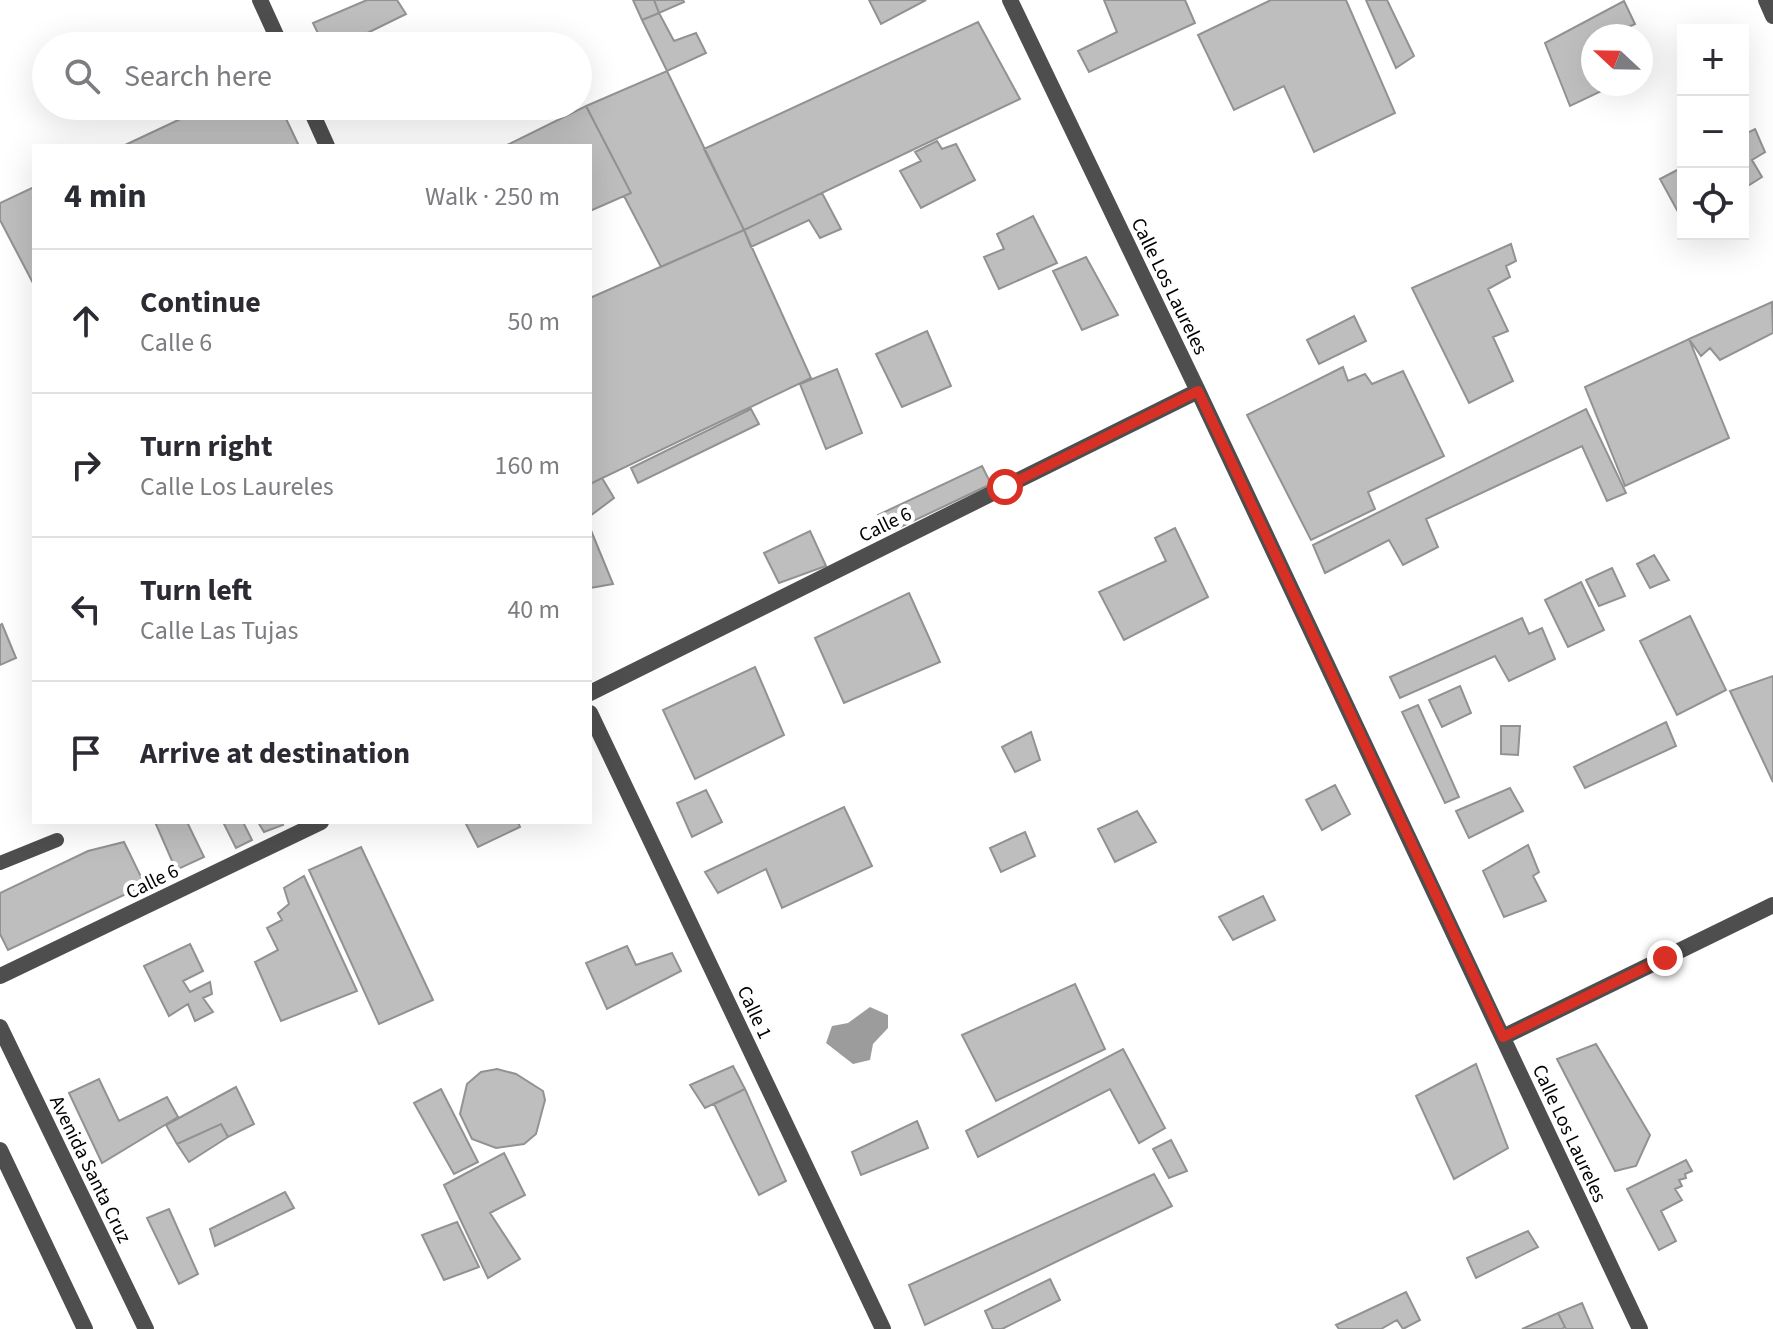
<!DOCTYPE html>
<meta charset="utf-8">
<style>
:root{--surface:#fff;--page:#f7f7f7;--text:#2b2b33;--muted:#7c7c81;--line:#e1e1e2}
body{margin:0;font-family:"Source Sans 3",sans-serif;background:var(--page);color:var(--text)}
.controls{position:absolute;right:24px;top:24px;display:grid;overflow:hidden;border-radius:0px;box-shadow:0 8px 32px #0002}
.controls button{width:72px;height:72px;display:grid;place-items:center;padding:0;border:0;border-bottom:2px solid var(--line);background:var(--surface);color:var(--text);font:40px sans-serif}
.compass{position:absolute;left:1581px;top:24px;width:72px;height:72px;border-radius:50%;background:var(--surface);box-shadow:0 8px 32px #0002;rotate:292deg}
.stop{position:absolute;width:24px;height:24px;margin:-18px;border:6px solid #d93025;border-radius:50%;background:#fff}
.stop.end{background:#d93025;border-color:#fff;box-shadow:0 2px 8px #0008}
.list{margin:0;padding:0;list-style:none}
h2{display:flex;justify-content:space-between;align-items:center;height:104px;margin:0;padding:0 32px;font-size:34px}
h2 small{font-size:26px;font-weight:400;color:var(--muted)}
.list li{display:grid;grid-template-columns:52px 1fr auto;gap:24px;align-items:center;box-sizing:border-box;height:144px;padding:0 32px;border-top:2px solid var(--line)}
.list b{display:block;font-size:30px;white-space:nowrap}
.list p{margin:0;font-size:26px;white-space:nowrap;color:var(--muted)}
.list em{font-size:26px;font-style:normal;color:var(--muted)}
.icon{flex:none;width:44px;height:44px;fill:none;stroke:currentColor;stroke-width:2;stroke-linecap:round;stroke-linejoin:round}
.map{position:relative;flex:none;width:1773px;height:1329px;overflow:hidden}
.search{position:absolute;background:var(--surface);box-shadow:0 8px 32px #0002;left:32px;top:32px;width:560px;height:88px;display:flex;align-items:center;gap:20px;box-sizing:border-box;padding:0 28px;border-radius:44px;color:var(--muted);font-size:30px}
.panel{position:absolute;background:var(--surface);box-shadow:0 8px 32px #0002;left:32px;top:144px;width:560px;height:680px;border-radius:0px}
.map>svg:first-child{display:block}
.water{fill:#9c9c9c}
.building{fill:#bebebe;stroke:#929292;stroke-width:2}
.lines{fill:none;stroke-linecap:round;stroke-linejoin:round}
.service{stroke:#4e4e4e;stroke-width:14}
.minor{stroke:#4e4e4e;stroke-width:16}
.route{stroke:#d93025;stroke-width:10}
.labels{text-anchor:middle;stroke-width:8;stroke-linejoin:round;paint-order:stroke}
.street-label{font-size:20px;fill:#000;stroke:#fff}
</style>
<div class="map">
<svg width="1773" height="1329" viewBox="0 0 1773 1329">
<rect width="100%" height="100%" fill="#fff"/>
<!-- water -->
<path class="water" d="M870 1007 888 1015V1028L873 1044 870 1060 853 1064 826 1043 832 1026 848 1023Z"/>
<!-- building -->
<path class="building" d="M367 0H397L406 14 341 46H324L313 23Z
M633 0H654L659 13 642 20Z
M654 0H683L684 2 659 13Z
M869 0H926L881 24Z
M1104 0H1185L1195 23 1089 72 1078 51 1117 32Z
M1271 0H1346L1395 113 1314 152 1284 86 1234 110 1198 35Z
M1366 0H1387L1414 56 1396 68Z
M1624 1 1635 24 1609 36H1593L1591 45 1593 84H1616L1570 106 1545 43Z
M659 13 674 41 696 33 706 53 667 71 642 20Z
M978 22 1020 99 744 230 704 149Z
M361 36 366 46H341Z
M667 71 744 230 661 267 624 196 631 193 586 106Z
M208 106H280L299 146H123Z
M586 106 631 193 590 211V146H505Z
M1755 129 1765 152 1752 160 1762 177 1743 189V135Z
M937 141 942 149 956 144 975 180 921 208 900 171 921 161 915 152Z
M1683 167V221L1660 179Z
M34 187V285L0 220V203Z
M822 193 841 229 820 238 809 220 751 247 744 230Z
M1033 216 1057 263 999 289 984 257 1004 249 997 234Z
M744 230 811 378 590 484V298Z
M1511 244 1516 261 1506 266 1510 277 1488 289 1508 331 1493 337 1513 381 1469 403 1412 288Z
M1086 257 1118 315 1082 330 1053 271Z
M1772 302 1773 333 1720 360 1710 348 1701 356 1689 339Z
M1354 316 1366 341 1319 364 1307 340Z
M927 331 951 386 902 407 876 354Z
M1689 339 1729 438 1625 486 1585 387Z
M1343 367 1348 381 1365 374 1372 384 1403 371 1444 456 1368 492 1375 509 1311 540 1247 415Z
M837 369 862 433 826 449 800 384Z
M751 409 759 424 638 483 631 468Z
M1586 409 1626 493 1607 501 1582 446 1426 519 1438 547 1403 565 1389 540 1325 573 1313 545Z
M982 466 991 484 886 534 878 515Z
M602 478 614 498 590 516V484Z
M590 528 613 584 590 588Z
M1175 528 1208 597 1124 640 1099 592 1166 561 1155 538Z
M810 531 826 566 779 583 764 553Z
M1654 555 1669 580 1650 588 1637 564Z
M1612 568 1625 596 1599 606 1586 580Z
M1581 582 1604 630 1568 647 1545 600Z
M909 593 940 662 844 703 815 638Z
M1690 616 1726 690 1677 715 1640 641Z
M1522 618 1529 634 1542 628 1555 659 1509 681 1495 656 1400 698 1390 677Z
M2 624 16 658 0 665V625Z
M755 667 784 735 695 779 663 710Z
M1773 676V782L1730 691Z
M1460 686 1471 713 1442 727 1429 700Z
M1418 705 1459 797 1445 803 1402 712Z
M1666 722 1676 746 1585 788 1574 767Z
M1501 726H1520L1518 755 1501 754Z
M1031 732 1040 760 1015 772 1002 747Z
M1335 785 1350 814 1322 830 1306 800Z
M1510 788 1523 811 1469 838 1456 811Z
M706 790 722 822 692 837 677 803Z
M844 807 872 866 782 908 766 869 718 893 705 872Z
M1137 811 1156 842 1115 862 1098 829Z
M155 822H187L204 857 176 870Z
M223 822H243L252 840 236 848Z
M258 822H282L283 825 264 832Z
M465 822H518L520 827 478 847Z
M1025 832 1035 856 1001 872 990 848Z
M124 842 145 885 8 950 0 934V893L88 851Z
M1528 845 1539 872 1533 876 1546 901 1504 917 1483 871Z
M361 847 433 1000 379 1024 309 870Z
M304 876 357 991 281 1021 255 962 278 950 267 928 282 920 278 913 289 904 284 888Z
M1263 896 1275 920 1233 940 1219 917Z
M190 944 203 971 183 981 190 992 210 982 212 994 203 998 213 1012 195 1021 188 1004 169 1016 144 966Z
M627 946 636 965 672 953 681 971 607 1009 586 963Z
M1075 984 1105 1049 996 1101 962 1035Z
M1596 1044 1650 1135 1636 1166 1615 1171 1557 1059Z
M1123 1049 1165 1128 1139 1143 1110 1089 978 1157 966 1131Z
M1476 1064 1508 1148 1454 1179 1416 1096Z
M733 1066 745 1089 705 1108 690 1085Z
M497 1069 516 1074 543 1091 545 1100 536 1134 524 1144 496 1148 472 1139 460 1114 467 1084 481 1072Z
M99 1079 119 1121 167 1097 178 1117 102 1163 69 1093Z
M236 1087 254 1124 228 1137 221 1124 177 1144 166 1125Z
M441 1089 478 1162 454 1174 414 1103Z
M745 1089 786 1181 759 1195 714 1104Z
M917 1121 928 1148 861 1175 852 1152Z
M221 1124 228 1137 189 1162 177 1144Z
M1171 1140 1187 1171 1169 1178 1153 1149Z
M504 1153 525 1195 490 1213 520 1259 488 1278 444 1185Z
M1686 1160 1692 1171 1685 1174 1686 1178 1679 1180 1682 1186 1675 1189 1682 1200 1661 1211 1676 1241 1659 1250 1627 1189Z
M1154 1174 1172 1206 925 1325 909 1285Z
M285 1192 294 1208 215 1246 210 1229Z
M169 1209 198 1274 179 1284 147 1218Z
M457 1222 479 1267 444 1280 422 1235Z
M1528 1231 1538 1247 1476 1278 1467 1258Z
M1050 1279 1060 1300 1002 1329H993L985 1311Z
M1406 1292 1420 1320 1403 1329 1397 1320 1381 1329H1339L1336 1325Z
M1582 1303 1593 1329H1566L1558 1313Z
M1558 1313 1565 1327 1562 1329H1522Z"/>
<g class="lines">
<!-- service -->
<path class="service" d="M0 863 57 840"/>
<!-- minor -->
<path class="minor" d="M260 0 281 46
M1010 0 1198 391 1640 1329
M1766 0 1773 16
M309 106 327 146
M590 693 1198 391
M590 713 883 1329
M0 976 321 822
M0 1027 146 1329
M1503 1037 1773 905
M0 1150 85 1329"/>
</g>
<g class="lines">
<!-- route -->
<path class="route" d="M1005 487 1198 391 1503 1037 1665 958"/>
</g>
<g class="labels">
<!-- street labels -->
<g class="street-label">
<text transform="translate(1170 286) rotate(64)" y="7">Calle Los Laureles</text>
<text transform="translate(885 524) rotate(-26)" y="7">Calle 6</text>
<text transform="translate(152 881) rotate(-26)" y="7">Calle 6</text>
<text transform="translate(755 1012) rotate(65)" y="7">Calle 1</text>
<text transform="translate(1570 1133) rotate(65)" y="7">Calle Los Laureles</text>
<text transform="translate(91 1169) rotate(64)" y="7">Avenida Santa Cruz</text>
</g>
</g>
</svg>
<div class="controls">
<button>+</button>
<button>−</button>
<button><svg class="icon" aria-label="locate" viewBox="0 0 24 24"><circle cx="12" cy="12" r="6"/><path d="M12 2v4M12 18v4M2 12h4M18 12h4"/></svg></button>
</div>
<svg class="compass" viewBox="-18 -18 36 36"><path d="M0-13l5 13h-10z" fill="#e53935"/><path d="M0 13l5-13h-10z" fill="#7c7c81"/></svg>
<div class="stop" style="left:1005px;top:487px"></div>
<div class="stop end" style="left:1665px;top:958px"></div>
<div class="search"><svg class="icon" aria-label="search" viewBox="0 0 24 24"><circle cx="10" cy="10" r="6"/><path d="M15 15l6 6"/></svg>Search here</div>
<section class="panel">
<h2>4 min<small>Walk · 250 m</small></h2>
<ul class="list">
<li><svg class="icon" aria-label="ahead" viewBox="0 0 24 24"><path d="M12 20V5M6 11l6-6 6 6"/></svg><div><b>Continue</b><p>Calle 6</p></div><em>50 m</em></li>
<li><svg class="icon" aria-label="right" viewBox="0 0 24 24"><path d="M7 20v-9h11M14 6l5 5-5 5"/></svg><div><b>Turn right</b><p>Calle Los Laureles</p></div><em>160 m</em></li>
<li><svg class="icon" aria-label="left" viewBox="0 0 24 24"><path d="M17 20v-9H6M10 6l-5 5 5 5"/></svg><div><b>Turn left</b><p>Calle Las Tujas</p></div><em>40 m</em></li>
<li><svg class="icon" aria-label="arrive" viewBox="0 0 24 24"><path d="M6 21V4h12l-3 4 3 4H6"/></svg><div><b>Arrive at destination</b></div></li>
</ul>
</section>
</div>
